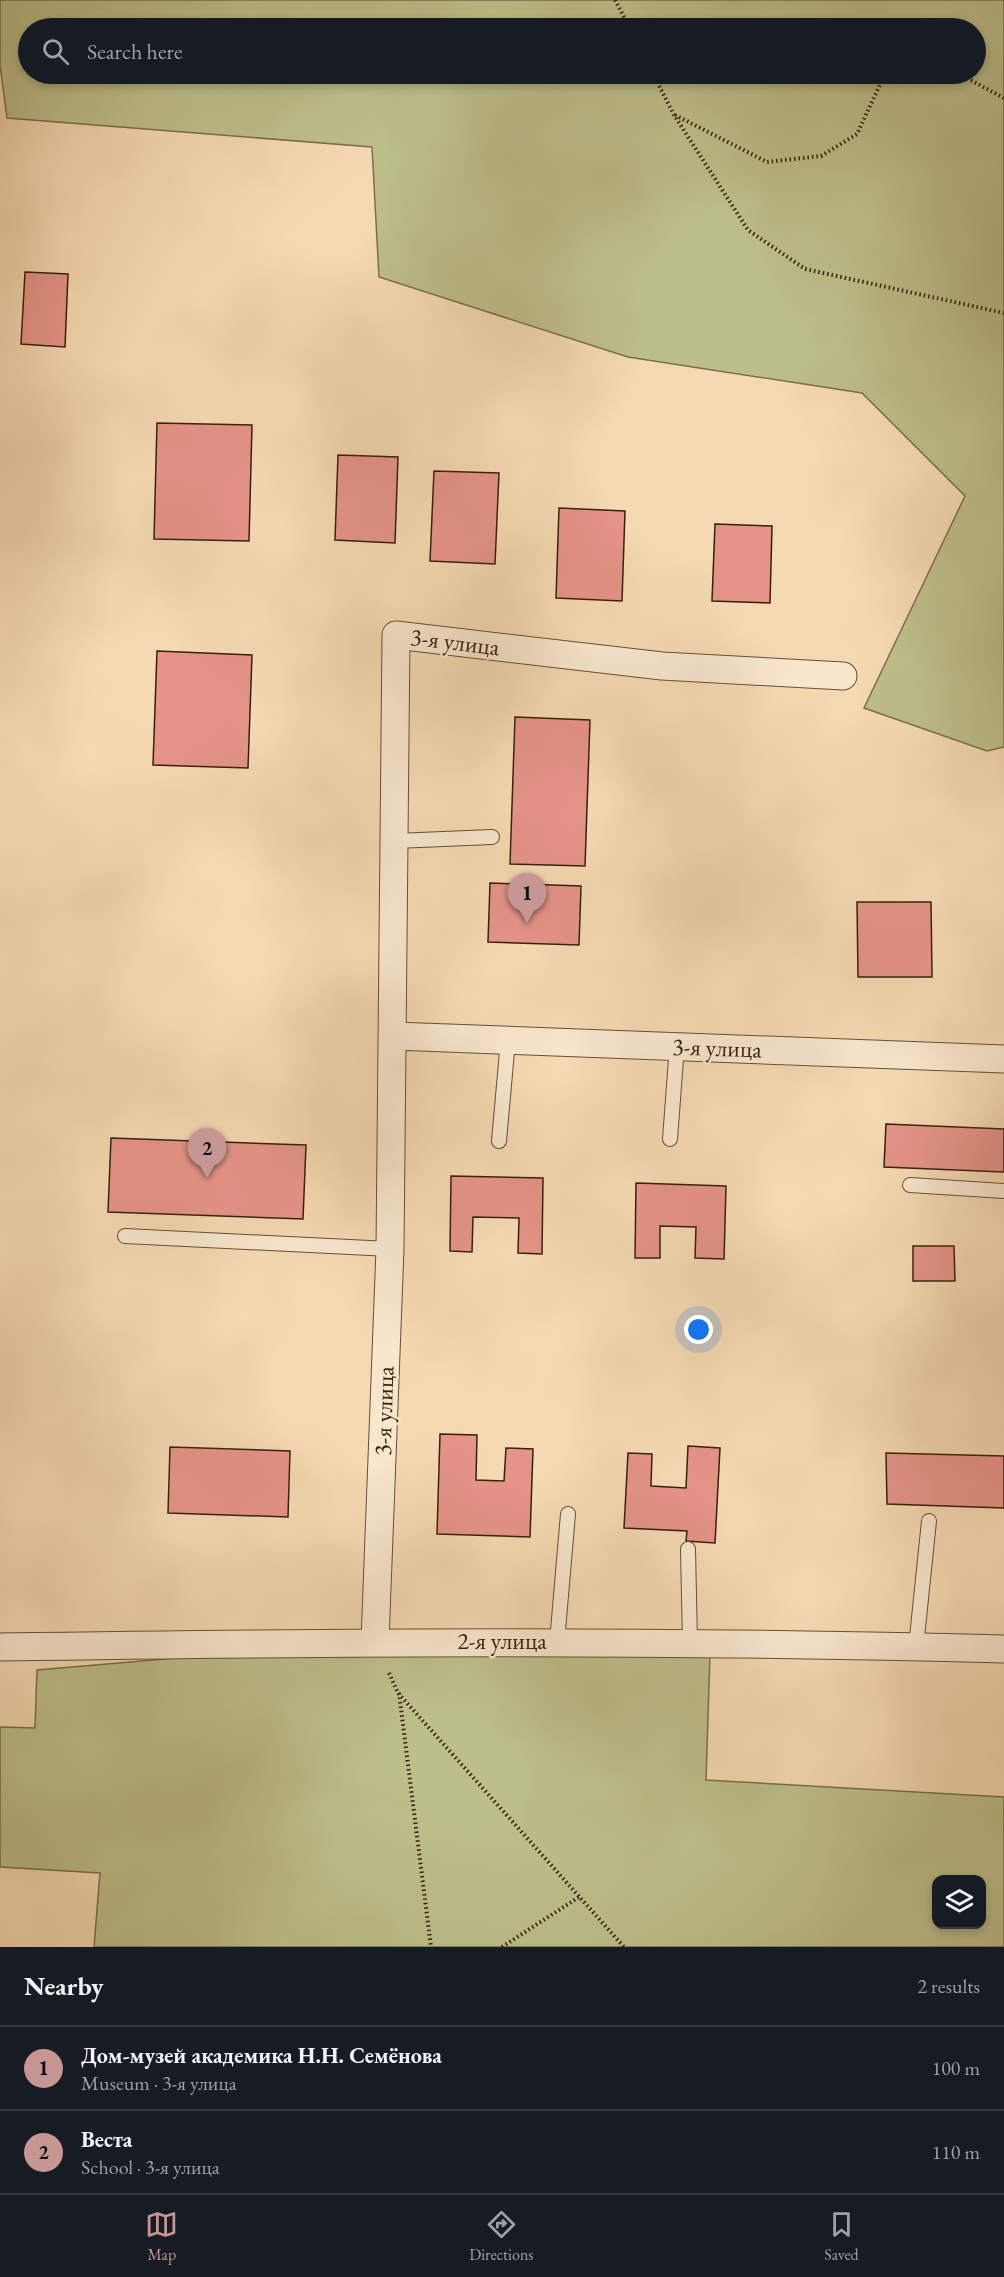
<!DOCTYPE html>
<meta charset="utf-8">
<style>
:root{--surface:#171b24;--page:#20242c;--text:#f1f3f6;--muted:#9ea1a6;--line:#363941;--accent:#c59692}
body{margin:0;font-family:"EB Garamond",serif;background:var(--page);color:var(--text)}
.controls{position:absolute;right:18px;bottom:18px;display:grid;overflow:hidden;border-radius:12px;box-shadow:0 3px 9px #0003}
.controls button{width:54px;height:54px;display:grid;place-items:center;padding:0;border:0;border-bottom:2px solid var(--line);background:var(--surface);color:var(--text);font:30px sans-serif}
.you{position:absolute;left:699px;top:1330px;width:21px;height:21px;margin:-15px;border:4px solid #fff;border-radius:50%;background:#1a73e8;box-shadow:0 0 0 9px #1a73e833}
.badge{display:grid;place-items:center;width:39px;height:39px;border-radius:50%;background:var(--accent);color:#111;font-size:20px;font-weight:700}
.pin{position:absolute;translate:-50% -50px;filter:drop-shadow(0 2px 3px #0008)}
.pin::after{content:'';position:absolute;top:32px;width:21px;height:18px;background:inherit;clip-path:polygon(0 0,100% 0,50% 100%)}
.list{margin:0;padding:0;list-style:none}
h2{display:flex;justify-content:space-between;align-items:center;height:78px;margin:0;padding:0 24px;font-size:26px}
h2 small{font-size:20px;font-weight:400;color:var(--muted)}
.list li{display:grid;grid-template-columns:39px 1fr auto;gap:18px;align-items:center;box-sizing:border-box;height:84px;padding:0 24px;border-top:2px solid var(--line)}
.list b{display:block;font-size:22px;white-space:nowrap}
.list p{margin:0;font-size:20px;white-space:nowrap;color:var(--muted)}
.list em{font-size:20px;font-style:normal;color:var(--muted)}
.icon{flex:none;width:33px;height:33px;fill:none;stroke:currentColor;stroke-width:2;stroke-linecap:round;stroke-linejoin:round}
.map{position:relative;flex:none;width:1004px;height:1947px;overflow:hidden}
.search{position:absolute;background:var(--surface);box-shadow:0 3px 9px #0003;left:18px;right:18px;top:18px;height:66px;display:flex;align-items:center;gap:15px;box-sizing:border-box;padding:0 21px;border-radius:33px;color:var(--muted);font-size:22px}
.sheet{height:246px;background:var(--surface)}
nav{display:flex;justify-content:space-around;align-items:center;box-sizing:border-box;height:84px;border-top:2px solid var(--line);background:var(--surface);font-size:16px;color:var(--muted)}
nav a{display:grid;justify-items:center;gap:3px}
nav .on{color:var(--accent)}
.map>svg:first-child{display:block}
.green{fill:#bdbf8b;stroke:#7a6f4e;stroke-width:1.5;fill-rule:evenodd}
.building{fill:#e69488;stroke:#371f10;stroke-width:1.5}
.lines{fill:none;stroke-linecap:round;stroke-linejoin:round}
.service-casing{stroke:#664e38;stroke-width:16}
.minor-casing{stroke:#664e38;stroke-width:29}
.path{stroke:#371f10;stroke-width:4;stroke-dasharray:1.5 3;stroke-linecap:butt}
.service{stroke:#f8e6cd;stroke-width:14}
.minor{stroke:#f8e6cd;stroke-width:27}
.labels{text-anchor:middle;stroke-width:5;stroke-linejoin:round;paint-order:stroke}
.street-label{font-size:24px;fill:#371f10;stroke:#f8e6cd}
</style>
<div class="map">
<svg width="1004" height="1947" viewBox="0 0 1004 1947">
<rect width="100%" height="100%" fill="#f5d9b2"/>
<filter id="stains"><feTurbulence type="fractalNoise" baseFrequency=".00333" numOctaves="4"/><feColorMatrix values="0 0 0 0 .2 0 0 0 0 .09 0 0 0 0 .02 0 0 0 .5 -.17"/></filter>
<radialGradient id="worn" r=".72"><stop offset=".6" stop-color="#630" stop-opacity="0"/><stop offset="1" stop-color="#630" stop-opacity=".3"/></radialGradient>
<!-- green -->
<path class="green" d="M0 0H1004V747L987 751 864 708 965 496 862 393 628 357 379 277 372 147 7 118 0 65ZM28 28H976V74H28Z
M375 1641 710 1654 706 1780 1004 1797V1947H94L100 1873 0 1867V1727L35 1728 37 1670ZM936 1880H982V1924H936Z"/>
<!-- building -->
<path class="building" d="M25 272 68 274 65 347 21 344Z
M157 423 252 425 249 541 154 539Z
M338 455 398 457 395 543 335 540Z
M434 471 499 473 495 564 430 561Z
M559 508 625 511 622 601 556 598Z
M715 524 772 526 770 603 712 601Z
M157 651 252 655 248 768 153 765Z
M515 717 590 720 585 866 510 864Z
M490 883 581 886 579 945 488 942Z
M857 902H931L932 977H858Z
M886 1124 1004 1129V1172L884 1167Z
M111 1138 306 1145 303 1219 108 1212Z
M451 1176 543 1178 542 1254 518 1253 519 1218 473 1217 472 1252 450 1251Z
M636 1183 726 1186 724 1259 695 1258 696 1227 660 1226V1258H635Z
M913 1246H954L955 1281H913Z
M440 1434 477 1435 476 1480 504 1481 506 1448 533 1449 530 1537 437 1534Z
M688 1446 720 1448 715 1543 686 1541 687 1531 624 1528 628 1453 652 1454 651 1486 686 1488Z
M170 1447 290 1451 288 1517 168 1513Z
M886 1453 1004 1456V1508L887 1504Z"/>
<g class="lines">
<defs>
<path id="service" d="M395 841 492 837
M670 1139 677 1046
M499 1141 508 1040
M910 1185 1004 1191
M125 1236 390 1249
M688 1549 690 1643
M557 1642 568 1514
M916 1647 929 1521"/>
<path id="minor" d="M394 1036 1004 1059
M375 1641 390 1249 396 635 662 666 843 676
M0 1647C335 1642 669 1640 1004 1649"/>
</defs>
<!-- service casing -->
<use href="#service" class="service-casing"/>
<!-- minor casing -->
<use href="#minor" class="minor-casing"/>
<!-- path -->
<path class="path" d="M615 0 630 28
M653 74 674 115 748 230 805 269 1004 313
M959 74 1004 98
M675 115 767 162 821 156 857 134 885 74
M389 1673 398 1693 624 1947
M399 1693 431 1947
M502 1947 579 1897"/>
<!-- service -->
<use href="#service" class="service"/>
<!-- minor -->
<use href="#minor" class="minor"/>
</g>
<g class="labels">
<!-- street labels -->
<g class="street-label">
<text transform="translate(455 642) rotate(7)" y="8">3-я улица</text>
<text transform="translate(717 1048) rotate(2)" y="8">3-я улица</text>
<text transform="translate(384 1411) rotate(-88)" y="8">3-я улица</text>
<text x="502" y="1649">2-я улица</text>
</g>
</g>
<rect width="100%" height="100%" filter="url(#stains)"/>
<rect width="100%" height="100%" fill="url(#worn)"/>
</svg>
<div class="controls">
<button><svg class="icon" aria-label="layers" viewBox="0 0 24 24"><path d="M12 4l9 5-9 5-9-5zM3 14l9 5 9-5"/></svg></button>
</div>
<div class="you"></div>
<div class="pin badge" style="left:527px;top:923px">1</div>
<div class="pin badge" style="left:207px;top:1178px">2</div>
<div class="search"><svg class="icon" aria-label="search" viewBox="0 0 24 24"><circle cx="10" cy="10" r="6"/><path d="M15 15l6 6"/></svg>Search here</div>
</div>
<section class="sheet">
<h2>Nearby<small>2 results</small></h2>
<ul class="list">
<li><span class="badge">1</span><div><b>Дом-музей академика Н.Н. Семёнова</b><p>Museum · 3-я улица</p></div><em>100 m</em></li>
<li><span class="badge">2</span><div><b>Веста</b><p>School · 3-я улица</p></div><em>110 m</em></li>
</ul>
</section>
<nav>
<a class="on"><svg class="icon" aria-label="map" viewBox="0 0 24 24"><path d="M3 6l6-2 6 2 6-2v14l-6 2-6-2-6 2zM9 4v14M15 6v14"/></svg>Map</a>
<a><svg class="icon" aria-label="directions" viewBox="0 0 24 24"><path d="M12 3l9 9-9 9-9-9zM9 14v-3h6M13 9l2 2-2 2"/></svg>Directions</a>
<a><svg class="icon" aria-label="saved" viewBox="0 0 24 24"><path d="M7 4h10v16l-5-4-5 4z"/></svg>Saved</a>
</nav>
